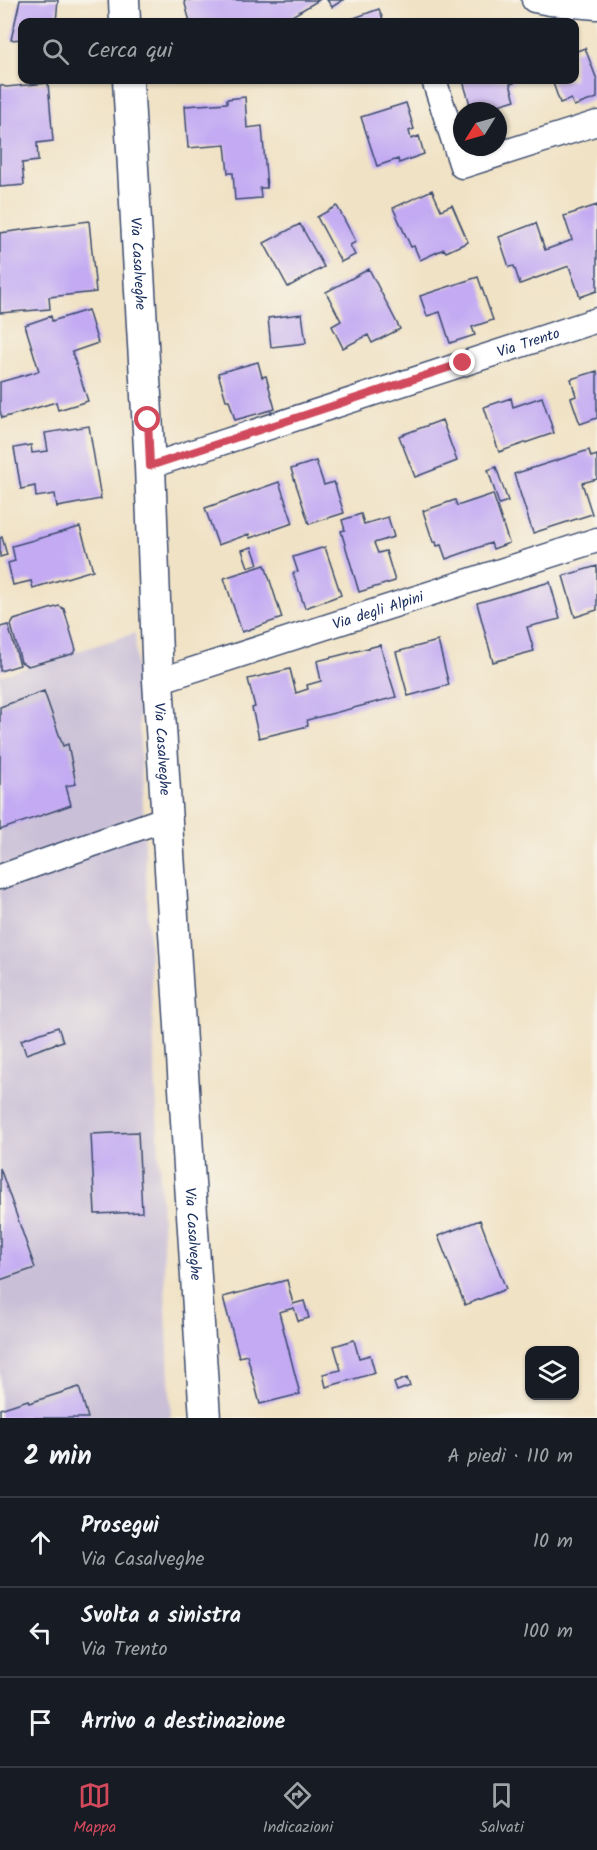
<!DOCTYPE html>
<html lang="it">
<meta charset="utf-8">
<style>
:root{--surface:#171b24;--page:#20242c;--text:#f1f3f6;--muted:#9ea1a6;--line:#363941;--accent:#d1495b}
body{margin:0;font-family:Kalam,sans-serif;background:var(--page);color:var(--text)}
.controls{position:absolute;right:18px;bottom:18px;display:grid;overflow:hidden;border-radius:12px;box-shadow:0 2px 4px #0004}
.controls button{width:54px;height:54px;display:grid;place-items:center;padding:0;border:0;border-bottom:2px solid var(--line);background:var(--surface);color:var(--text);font:30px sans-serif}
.compass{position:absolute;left:453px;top:102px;width:54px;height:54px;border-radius:50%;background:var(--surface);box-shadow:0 2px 4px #0004;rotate:233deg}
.stop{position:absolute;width:18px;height:18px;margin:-14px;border:4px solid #d1495b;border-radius:50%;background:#fff}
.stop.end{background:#d1495b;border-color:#fff;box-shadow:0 2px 6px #0008}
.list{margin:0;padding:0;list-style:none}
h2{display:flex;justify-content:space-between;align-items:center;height:78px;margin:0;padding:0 24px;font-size:26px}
h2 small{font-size:20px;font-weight:400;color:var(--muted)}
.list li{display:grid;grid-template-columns:39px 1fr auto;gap:18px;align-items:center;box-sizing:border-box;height:90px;padding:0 24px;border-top:2px solid var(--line)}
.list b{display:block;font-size:22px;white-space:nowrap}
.list p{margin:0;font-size:20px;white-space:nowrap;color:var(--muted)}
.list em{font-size:20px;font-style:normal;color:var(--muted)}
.icon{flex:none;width:33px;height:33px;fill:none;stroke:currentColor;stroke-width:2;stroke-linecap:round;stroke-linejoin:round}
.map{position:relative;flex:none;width:597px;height:1418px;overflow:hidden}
.search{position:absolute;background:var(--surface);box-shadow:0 2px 4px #0004;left:18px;right:18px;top:18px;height:66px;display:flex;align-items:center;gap:15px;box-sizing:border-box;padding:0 21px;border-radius:12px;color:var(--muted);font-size:22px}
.sheet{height:348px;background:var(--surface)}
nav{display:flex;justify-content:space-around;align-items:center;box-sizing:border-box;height:84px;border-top:2px solid var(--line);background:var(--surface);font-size:16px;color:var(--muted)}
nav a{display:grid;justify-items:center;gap:3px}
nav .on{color:var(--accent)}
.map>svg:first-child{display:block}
.industrial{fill:#c9bfd7}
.building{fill:#c3aaf3}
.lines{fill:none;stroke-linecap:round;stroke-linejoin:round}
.minor-casing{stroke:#3b4a6d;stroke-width:27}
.tertiary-casing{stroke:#3b4a6d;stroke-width:33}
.minor{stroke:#fff;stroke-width:24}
.tertiary{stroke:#fff;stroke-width:30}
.route{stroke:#d1495b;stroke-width:8}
.labels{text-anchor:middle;stroke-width:4.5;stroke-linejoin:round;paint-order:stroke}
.street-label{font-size:15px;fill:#1b2f5e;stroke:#f7f3e8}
</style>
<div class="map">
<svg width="597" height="1418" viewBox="0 0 597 1418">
<rect width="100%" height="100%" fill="#f7f3e8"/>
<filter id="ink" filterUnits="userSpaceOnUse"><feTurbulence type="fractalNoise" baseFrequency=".0167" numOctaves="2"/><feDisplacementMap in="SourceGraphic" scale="12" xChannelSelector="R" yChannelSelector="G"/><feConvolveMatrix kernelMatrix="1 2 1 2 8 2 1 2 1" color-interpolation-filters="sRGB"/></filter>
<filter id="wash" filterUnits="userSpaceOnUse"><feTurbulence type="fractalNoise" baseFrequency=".008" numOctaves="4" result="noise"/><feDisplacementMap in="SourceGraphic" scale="24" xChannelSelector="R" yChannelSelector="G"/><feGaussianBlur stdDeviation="1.35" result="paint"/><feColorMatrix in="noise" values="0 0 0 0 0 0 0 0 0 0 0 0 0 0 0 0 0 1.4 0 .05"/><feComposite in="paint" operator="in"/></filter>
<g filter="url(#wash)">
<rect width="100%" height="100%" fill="#f0e2c5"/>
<!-- industrial -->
<path class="industrial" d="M135 633 171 1418H0V676Z"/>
<g id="blocks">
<!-- building -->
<path class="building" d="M20 0H58L56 22H22V39L11 40Z
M184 0H319L292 16 296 22H190Z
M327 0H343L332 7Z
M379 9 384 22H343Z
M585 48 597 80V98L574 106 571 99 560 103 552 80H574V52Z
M466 80H513L514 83 510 84 515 100 479 111H472L463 81Z
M48 83 53 141 37 143 38 161 22 163 24 185 0 187V85L6 87Z
M245 97 247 128 262 126 267 188H260L261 198 235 200 233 173H228L225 145 188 148 185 106 227 103V99Z
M406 103 414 129 409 131 411 139 419 136 424 154 399 163 398 159 377 166 361 117Z
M432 190 441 210 452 205 468 242 446 252 444 249 420 260 414 246 411 247 393 208Z
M597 205V291L580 297 569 266 520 284 514 266 509 267 499 237 536 223 545 250 572 240 564 216Z
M337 206 356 242 350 245 355 255 341 262 317 217Z
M89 221 96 292 49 297 50 309 0 313V233Z
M300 224 324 267 288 287 264 243Z
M369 269 400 329 372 343 368 335 343 348 332 326 341 321 326 292Z
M478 277 493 320 472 327 475 335 450 343 440 312 427 316 420 296Z
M88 310 98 343 72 352 88 401 58 410 56 402 2 418 0 411V382L39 371 25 325 51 316 52 321Z
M302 314 306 343 271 347 268 318Z
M258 362 262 377 266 376 275 409 235 420 229 400H226L218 373Z
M597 371V418L580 424 571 398 576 396 571 379Z
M542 397 554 433 499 452 484 407 511 398 513 407Z
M442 420 457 461 415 477 399 436Z
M89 426 101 499 57 507 55 494 36 497 35 486 21 489 14 448 31 445 32 453 48 451 45 433Z
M589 450 591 457 597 455V479L582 483 592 514 533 533 514 474Z
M316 461 324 485 334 482 344 513 309 524 291 469Z
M496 467 508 501 499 504 488 470Z
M279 482 293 523 250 538 249 534 218 545 205 508Z
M493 494 509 543 493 549 491 543 446 559 441 545 437 546 436 542H433L423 511 455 500 457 506Z
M361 514 364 524 388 517 394 537 374 543 378 553 386 551 395 581 359 592 341 531 345 530 342 520Z
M80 527 93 570 33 588 31 581 13 585 8 563 15 561 12 546Z
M2 537 7 555 0 557V538Z
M252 547 258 564 248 567 242 550Z
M325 547 341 595 305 608 293 573 298 572 293 557Z
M265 565 282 618 242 632 224 578Z
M597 566V610L575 617 563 576Z
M550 582 560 619 527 627 534 651 493 662 477 603Z
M59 606 64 609 76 650 72 654 28 666 21 662 11 625 14 620Z
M8 625 20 665 0 671V627Z
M438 641 449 685 408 696 396 652Z
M380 645 396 697 307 720 308 726 259 738 252 708 255 707 248 679 290 669 296 693 308 689 307 685 321 681 317 661Z
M44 691 63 746 68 744 76 784 66 786 71 805 0 830V707Z
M58 1027 63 1041 26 1054 21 1040Z
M138 1132 142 1212 95 1214 91 1134Z
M0 1168 35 1268 0 1280Z
M480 1220 506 1289 465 1305 438 1236Z
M287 1280 293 1304 304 1301 309 1318 298 1321 294 1308 279 1312 300 1394 260 1404 247 1355 239 1357 223 1297Z
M354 1340 359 1358 370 1355 375 1373 326 1387 323 1374 341 1370 334 1346Z
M407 1378 410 1386 397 1391 394 1383Z
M79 1387 88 1418H0V1409L28 1400 29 1403Z"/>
</g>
</g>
<g filter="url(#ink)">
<use href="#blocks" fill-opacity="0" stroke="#3b4a6d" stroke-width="1.5"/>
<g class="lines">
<defs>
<g id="minor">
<path d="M534 0 550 3 597 7"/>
<path d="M434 80 462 166 597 123"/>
<path id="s1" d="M150 466 597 320"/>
<path id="s2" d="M158 681 597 540"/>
<path d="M0 877 167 818"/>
</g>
<g id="tertiary">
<path d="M124 0 125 22"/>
<path id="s3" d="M128 80 150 466 158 681 205 1418"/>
</g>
</defs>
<!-- minor casing -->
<use href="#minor" class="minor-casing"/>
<!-- tertiary casing -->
<use href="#tertiary" class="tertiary-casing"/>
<!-- minor -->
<use href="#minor" class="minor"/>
<!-- tertiary -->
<use href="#tertiary" class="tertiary"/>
</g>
</g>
<g class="lines" filter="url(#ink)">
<!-- route -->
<path class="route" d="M148 420 150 466 463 363"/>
</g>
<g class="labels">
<!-- street labels -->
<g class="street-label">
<text dy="5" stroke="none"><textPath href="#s3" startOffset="184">Via Casalveghe</textPath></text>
<text dy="5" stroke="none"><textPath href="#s1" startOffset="398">Via Trento</textPath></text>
<text dy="5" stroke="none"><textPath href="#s2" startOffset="231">Via degli Alpini</textPath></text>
<text dy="5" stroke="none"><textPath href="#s3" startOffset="670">Via Casalveghe</textPath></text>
<text dy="5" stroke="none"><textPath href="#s3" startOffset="1156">Via Casalveghe</textPath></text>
</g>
</g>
</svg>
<div class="controls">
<button><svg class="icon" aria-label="layers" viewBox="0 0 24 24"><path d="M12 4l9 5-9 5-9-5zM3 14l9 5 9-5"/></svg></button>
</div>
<svg class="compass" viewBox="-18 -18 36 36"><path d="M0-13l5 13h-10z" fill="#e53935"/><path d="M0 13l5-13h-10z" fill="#9ea1a6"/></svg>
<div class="stop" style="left:148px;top:420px"></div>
<div class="stop end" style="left:463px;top:363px"></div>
<div class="search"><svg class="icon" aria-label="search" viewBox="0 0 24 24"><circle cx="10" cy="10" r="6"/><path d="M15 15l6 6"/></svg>Cerca qui</div>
</div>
<section class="sheet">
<h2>2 min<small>A piedi · 110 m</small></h2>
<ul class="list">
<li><svg class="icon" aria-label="ahead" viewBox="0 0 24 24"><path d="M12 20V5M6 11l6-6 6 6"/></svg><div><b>Prosegui</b><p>Via Casalveghe</p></div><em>10 m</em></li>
<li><svg class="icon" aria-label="left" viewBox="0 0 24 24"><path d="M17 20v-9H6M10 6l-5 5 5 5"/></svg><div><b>Svolta a sinistra</b><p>Via Trento</p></div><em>100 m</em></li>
<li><svg class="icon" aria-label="arrive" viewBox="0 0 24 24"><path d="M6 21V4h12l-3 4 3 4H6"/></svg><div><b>Arrivo a destinazione</b></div></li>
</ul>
</section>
<nav>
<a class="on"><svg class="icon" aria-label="map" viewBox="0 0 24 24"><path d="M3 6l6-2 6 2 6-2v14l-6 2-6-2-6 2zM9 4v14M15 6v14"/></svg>Mappa</a>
<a><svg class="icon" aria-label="directions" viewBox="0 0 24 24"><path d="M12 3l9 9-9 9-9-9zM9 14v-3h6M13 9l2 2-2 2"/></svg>Indicazioni</a>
<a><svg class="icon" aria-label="saved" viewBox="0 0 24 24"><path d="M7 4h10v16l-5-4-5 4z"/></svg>Salvati</a>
</nav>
